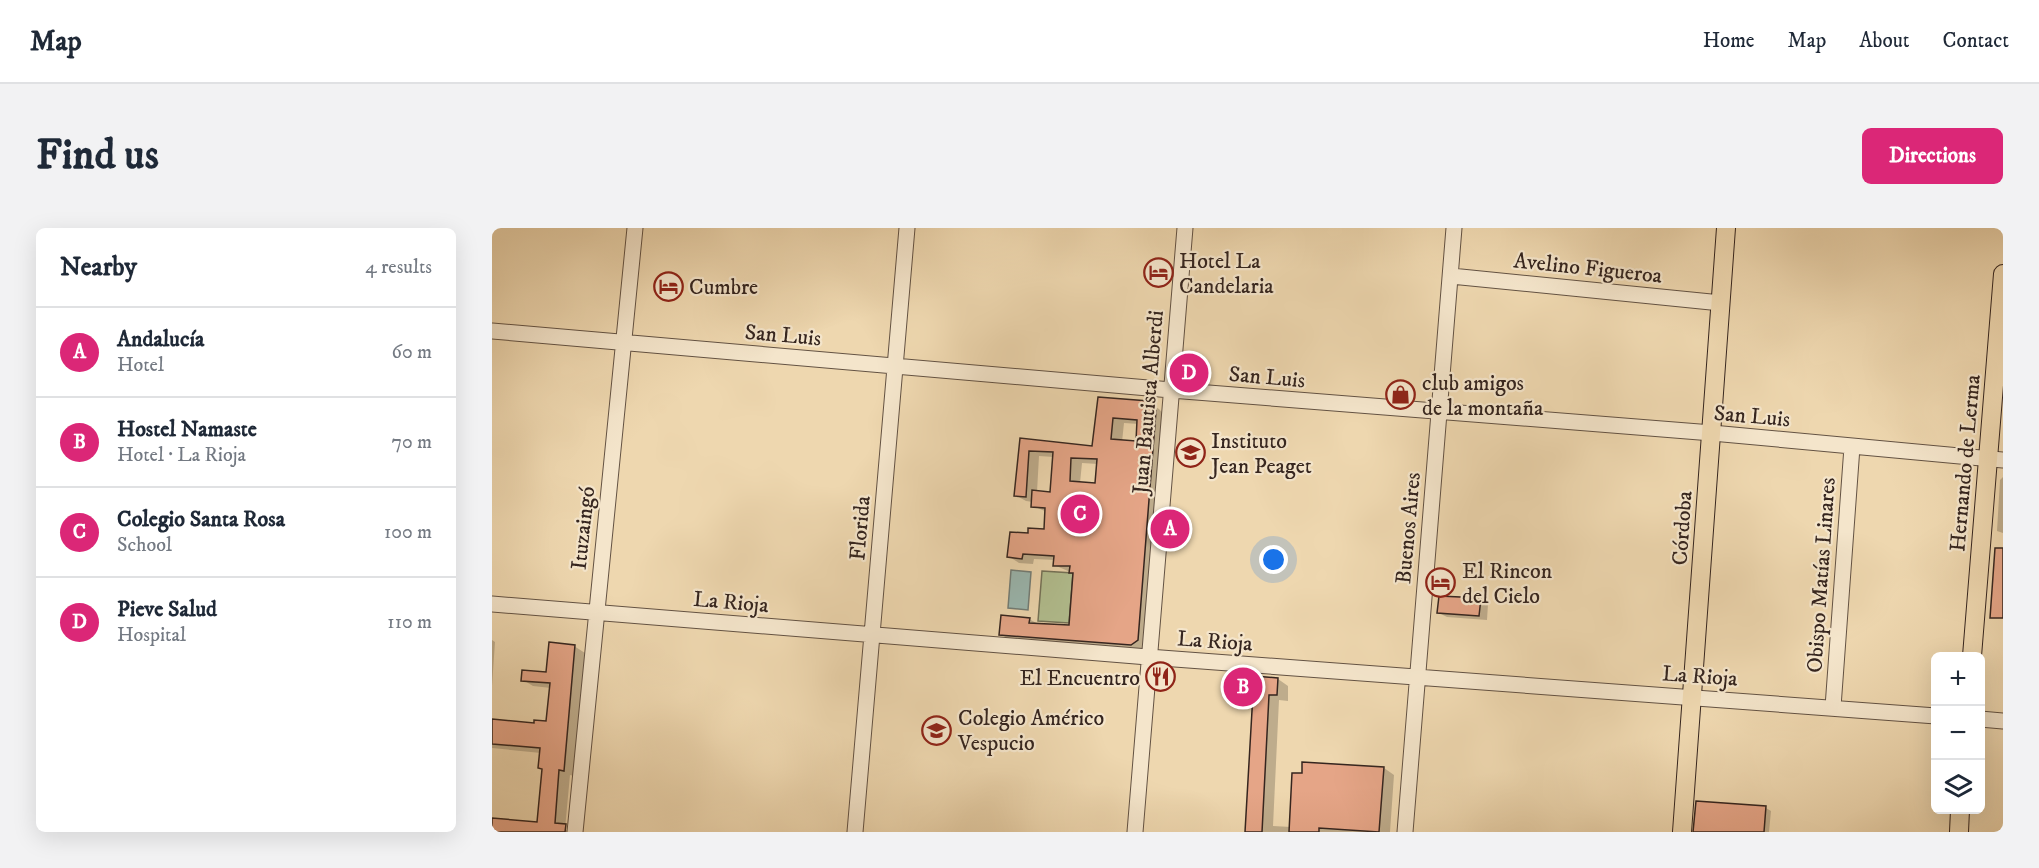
<!DOCTYPE html>
<meta charset="utf-8">
<style>
:root{--surface:#fff;--page:#f2f2f3;--text:#1f2937;--muted:#747a83;--line:#e0e1e3;--accent:#db2777}
body{margin:0;font-family:"IM FELL DW Pica",serif;background:var(--page);color:var(--text)}
.controls{position:absolute;right:18px;bottom:18px;display:grid;overflow:hidden;border-radius:9px;box-shadow:0 6px 24px #0002}
.controls button{width:54px;height:54px;display:grid;place-items:center;padding:0;border:0;border-bottom:2px solid var(--line);background:var(--surface);color:var(--text);font:30px sans-serif}
.you{position:absolute;left:782px;top:332px;width:21px;height:21px;margin:-15px;border:4px solid #fff;border-radius:50%;background:#1a73e8;box-shadow:0 0 0 9px #1a73e833}
.badge{display:grid;place-items:center;width:39px;height:39px;border-radius:50%;background:var(--accent);color:#fff;font-size:20px;font-weight:700}
.pin{position:absolute;translate:-50% -50%;border:3px solid #fff;box-shadow:0 2px 6px #0006}
.list{margin:0;padding:0;list-style:none}
h2{display:flex;justify-content:space-between;align-items:center;height:78px;margin:0;padding:0 24px;font-size:26px}
h2 small{font-size:20px;font-weight:400;color:var(--muted)}
.list li{display:grid;grid-template-columns:39px 1fr auto;gap:18px;align-items:center;box-sizing:border-box;height:90px;padding:0 24px;border-top:2px solid var(--line)}
.list b{display:block;font-size:22px;white-space:nowrap}
.list p{margin:0;font-size:20px;white-space:nowrap;color:var(--muted)}
.list em{font-size:20px;font-style:normal;color:var(--muted)}
.icon{flex:none;width:33px;height:33px;fill:none;stroke:currentColor;stroke-width:2;stroke-linecap:round;stroke-linejoin:round}
.map{position:relative;flex:none;width:1511px;height:604px;overflow:hidden;border-radius:9px}
header{display:flex;align-items:center;gap:36px;box-sizing:border-box;height:84px;padding:0 30px;background:var(--surface);border-bottom:2px solid var(--line)}
header strong{font-size:28px}
nav{display:flex;gap:33px;margin-inline-start:auto;font-size:21px}
.intro{display:flex;align-items:center;justify-content:space-between;box-sizing:border-box;height:144px;padding:0 36px}
h1{margin:0;font-size:42px}
.button{padding:15px 27px;border-radius:9px;background:var(--accent);color:#fff;font-size:21px;font-weight:700}
main{display:flex;gap:36px;padding:0 36px}
aside{flex:1;background:var(--surface);border-radius:9px;box-shadow:0 6px 24px #0002}
.map>svg:first-child{display:block}
.green{fill:#b2bf90;stroke:#747258;stroke-width:1.5}
.water{fill:#9ab8b1;stroke:#727d77;stroke-width:1.5}
.shadow{fill:#0003;fill-rule:evenodd}
.building{fill:#e5a587;stroke:#35251f;stroke-width:1.5;fill-rule:evenodd}
.lines{fill:none;stroke-linecap:round;stroke-linejoin:round}
.minor-casing{stroke:#635243;stroke-width:17}
.major-casing{stroke:#35251f;stroke-width:20}
.minor{stroke:#f4e5cb;stroke-width:15}
.major{stroke:#eed7af;stroke-width:18}
.labels{text-anchor:middle;stroke-width:4.5;stroke-linejoin:round;paint-order:stroke}
.poi-label{font-size:22px;fill:#35251f;stroke:#f4e5cb;text-anchor:start}
.street-label{font-size:22px;fill:#35251f;stroke:#f4e5cb}
</style>
<header>
<strong>Map</strong>
<nav><a>Home</a><a>Map</a><a>About</a><a>Contact</a></nav>
</header>
<div class="intro"><h1>Find us</h1><a class="button">Directions</a></div>
<main>
<aside>
<h2>Nearby<small>4 results</small></h2>
<ul class="list">
<li><span class="badge">A</span><div><b>Andalucía</b><p>Hotel</p></div><em>60 m</em></li>
<li><span class="badge">B</span><div><b>Hostel Namaste</b><p>Hotel · La Rioja</p></div><em>70 m</em></li>
<li><span class="badge">C</span><div><b>Colegio Santa Rosa</b><p>School</p></div><em>100 m</em></li>
<li><span class="badge">D</span><div><b>Pieve Salud</b><p>Hospital</p></div><em>110 m</em></li>
</ul>
</aside>
<div class="map">
<svg width="1511" height="604" viewBox="0 0 1511 604">
<rect width="100%" height="100%" fill="#eed7af"/>
<filter id="stains"><feTurbulence type="fractalNoise" baseFrequency=".00333" numOctaves="4"/><feColorMatrix values="0 0 0 0 .2 0 0 0 0 .09 0 0 0 0 .02 0 0 0 .5 -.17"/></filter>
<radialGradient id="worn" r=".72"><stop offset=".6" stop-color="#630" stop-opacity="0"/><stop offset="1" stop-color="#630" stop-opacity=".3"/></radialGradient>
<!-- green -->
<path class="green" d="M550 343 581 345 577 395 546 393Z"/>
<!-- water -->
<path class="water" d="M519 342 539 344 536 382 516 380Z"/>
<!-- shadow -->
<path class="shadow" d="M607 170 656 175 667 181 675 190 651 422 519 412 508 406 537 391 548 397 578 399 583 346 562 337 563 332 542 331 541 336 527 335 516 328 537 307 553 302 555 284 541 278V274L534 273 523 267 529 212 602 220ZM632 195 647 196 645 215 630 214ZM547 228 562 229 560 265 545 264ZM590 235 606 236 605 256 588 255Z
M1511 249V305L1505 303 1508 252Z
M988 371 996 376 995 392 955 389 947 385Z
M0 412 3 414 0 458Z
M82 418 93 425 82 548 78 547 73 601 77 604H0V591L46 595 51 541 49 525 0 520V493L43 497 56 495 59 460 41 458 31 452 55 445Z
M763 450 786 451 796 458V473L787 472 781 598 799 599 811 547 892 540 902 547 898 604H755Z
M1274 580 1279 583 1277 604H1202Z"/>
<!-- building -->
<path class="building" d="M606 169 657 173 664 183 646 412 639 417 507 407 509 387 538 390 537 395 577 397 581 345H577L578 338H561L562 328 531 326 530 331 515 329 518 304 536 305V300L552 301 553 280 539 279 540 262 558 264 561 224 537 223 534 269 522 268 528 210 600 218ZM621 190 645 192 644 213 619 211ZM579 230 605 231 603 255 578 253Z
M1503 320H1511V390H1498Z
M947 368 989 370 987 388 945 385Z
M57 414 83 417 72 543 67 542 63 595 74 596 73 604H0V590L45 594 50 541 46 540 48 520 0 516V491L42 495V492L54 493 58 455 29 453 30 442 54 444Z
M762 448 786 450 785 467H777L770 604H753Z
M810 534 892 539 887 604 827 600V604H797L800 545H810Z
M1204 573 1274 578 1272 604H1201Z"/>
<g class="lines">
<defs>
<path id="minor" d="M959 48 1229 75
M0 103 679 162 1220 205 1511 232
M0 376 656 429 1444 488
M1341 479 1360 219
M1488 491 1511 493
M83 604 143 0
M363 604 415 0
M643 604 693 0
M913 604 962 0"/>
<path id="major" d="M1480 428 1511 46
M1190 604 1234 0
M1467 604 1468 582"/>
</defs>
<!-- minor casing -->
<use href="#minor" class="minor-casing"/>
<!-- major casing -->
<use href="#major" class="major-casing"/>
<!-- minor -->
<use href="#minor" class="minor"/>
<!-- major -->
<use href="#major" class="major"/>
</g>
<!-- icons -->
<defs>
<symbol id="hotel-ring" viewBox="-11 -11 22 22"><circle r="9.5" fill="#f4e5cb" stroke="#8f2418" stroke-width="1.5"/><path d="M-6-4.5h1.5V1H6V5H4.5V3h-9V5H-6ZM-4 0a1.8 1.8 0 1 1 3.6 0ZM.5 0V-2.5h3Q6-2.5 6 0Z" fill="#8f2418"/></symbol>
<symbol id="shop-ring" viewBox="-11 -11 22 22"><circle r="9.5" fill="#f4e5cb" stroke="#8f2418" stroke-width="1.5"/><path d="M-5-2.5h2.3a2.7 3.5 0 0 1 5.4 0H5L5.5 6h-11ZM-1.5-2.5h3a1.5 2.3 0 0 0-3 0Z" fill="#8f2418"/></symbol>
<symbol id="school-ring" viewBox="-11 -11 22 22"><circle r="9.5" fill="#f4e5cb" stroke="#8f2418" stroke-width="1.5"/><path d="M0-5L7-2L0 1L-7-2ZM-4 1L0 2.5L4 1V4Q0 6-4 4Z" fill="#8f2418"/></symbol>
<symbol id="restaurant-ring" viewBox="-11 -11 22 22"><circle r="9.5" fill="#f4e5cb" stroke="#8f2418" stroke-width="1.5"/><path d="M-5-6h1v4h1v-4h1v4h1v-4h1v5L-1.5 .5V6h-2V.5L-5-1ZM5-6V6H3V1.5H1.5Q1.5-4 5-6Z" fill="#8f2418"/></symbol>
</defs>
<g fill-rule="evenodd">
<use href="#hotel-ring" x="650" y="28" width="33" height="33"/>
<use href="#hotel-ring" x="160" y="42" width="33" height="33"/>
<use href="#shop-ring" x="892" y="150" width="33" height="33"/>
<use href="#school-ring" x="682" y="208" width="33" height="33"/>
<use href="#hotel-ring" x="932" y="338" width="33" height="33"/>
<use href="#restaurant-ring" x="652" y="432" width="33" height="33"/>
<use href="#school-ring" x="428" y="486" width="33" height="33"/>
</g>
<g class="labels">
<!-- poi labels -->
<g class="poi-label">
<text x="687" y="40">Hotel La<tspan x="687" dy="25">Candelaria</tspan></text>
<text x="197" y="66">Cumbre</text>
<text x="930" y="162">club amigos<tspan x="930" dy="25">de la montaña</tspan></text>
<text x="719" y="220">Instituto<tspan x="719" dy="25">Jean Peaget</tspan></text>
<text x="970" y="350">El Rincon<tspan x="970" dy="25">del Cielo</tspan></text>
<text x="648" y="457" text-anchor="end">El Encuentro</text>
<text x="466" y="497">Colegio Américo<tspan x="466" dy="25">Vespucio</tspan></text>
</g>
<!-- street labels -->
<g class="street-label">
<text transform="translate(1096 39) rotate(6)" y="8">Avelino Figueroa</text>
<text transform="translate(291 106) rotate(5)" y="8">San Luis</text>
<text transform="translate(775 148) rotate(5)" y="8">San Luis</text>
<text transform="translate(655 174) rotate(-85)" y="8">Juan Bautista Alberdi</text>
<text transform="translate(1260 187) rotate(5)" y="8">San Luis</text>
<text transform="translate(1472 235) rotate(-85)" y="8">Hernando de Lerma</text>
<text transform="translate(90 300) rotate(-84)" y="8">Ituzaingó</text>
<text transform="translate(367 300) rotate(-85)" y="8">Florida</text>
<text transform="translate(915 300) rotate(-85)" y="8">Buenos Aires</text>
<text transform="translate(1189 300) rotate(-86)" y="8">Córdoba</text>
<text transform="translate(1328 347) rotate(-86)" y="8">Obispo Matías Linares</text>
<text transform="translate(239 373) rotate(5)" y="8">La Rioja</text>
<text transform="translate(723 412) rotate(4)" y="8">La Rioja</text>
<text transform="translate(1208 447) rotate(4)" y="8">La Rioja</text>
</g>
</g>
<rect width="100%" height="100%" filter="url(#stains)"/>
<rect width="100%" height="100%" fill="url(#worn)"/>
</svg>
<div class="controls">
<button>+</button>
<button>−</button>
<button><svg class="icon" aria-label="layers" viewBox="0 0 24 24"><path d="M12 4l9 5-9 5-9-5zM3 14l9 5 9-5"/></svg></button>
</div>
<div class="you"></div>
<div class="pin badge" style="left:678px;top:301px">A</div>
<div class="pin badge" style="left:751px;top:459px">B</div>
<div class="pin badge" style="left:588px;top:286px">C</div>
<div class="pin badge" style="left:697px;top:145px">D</div>
</div>
</main>
